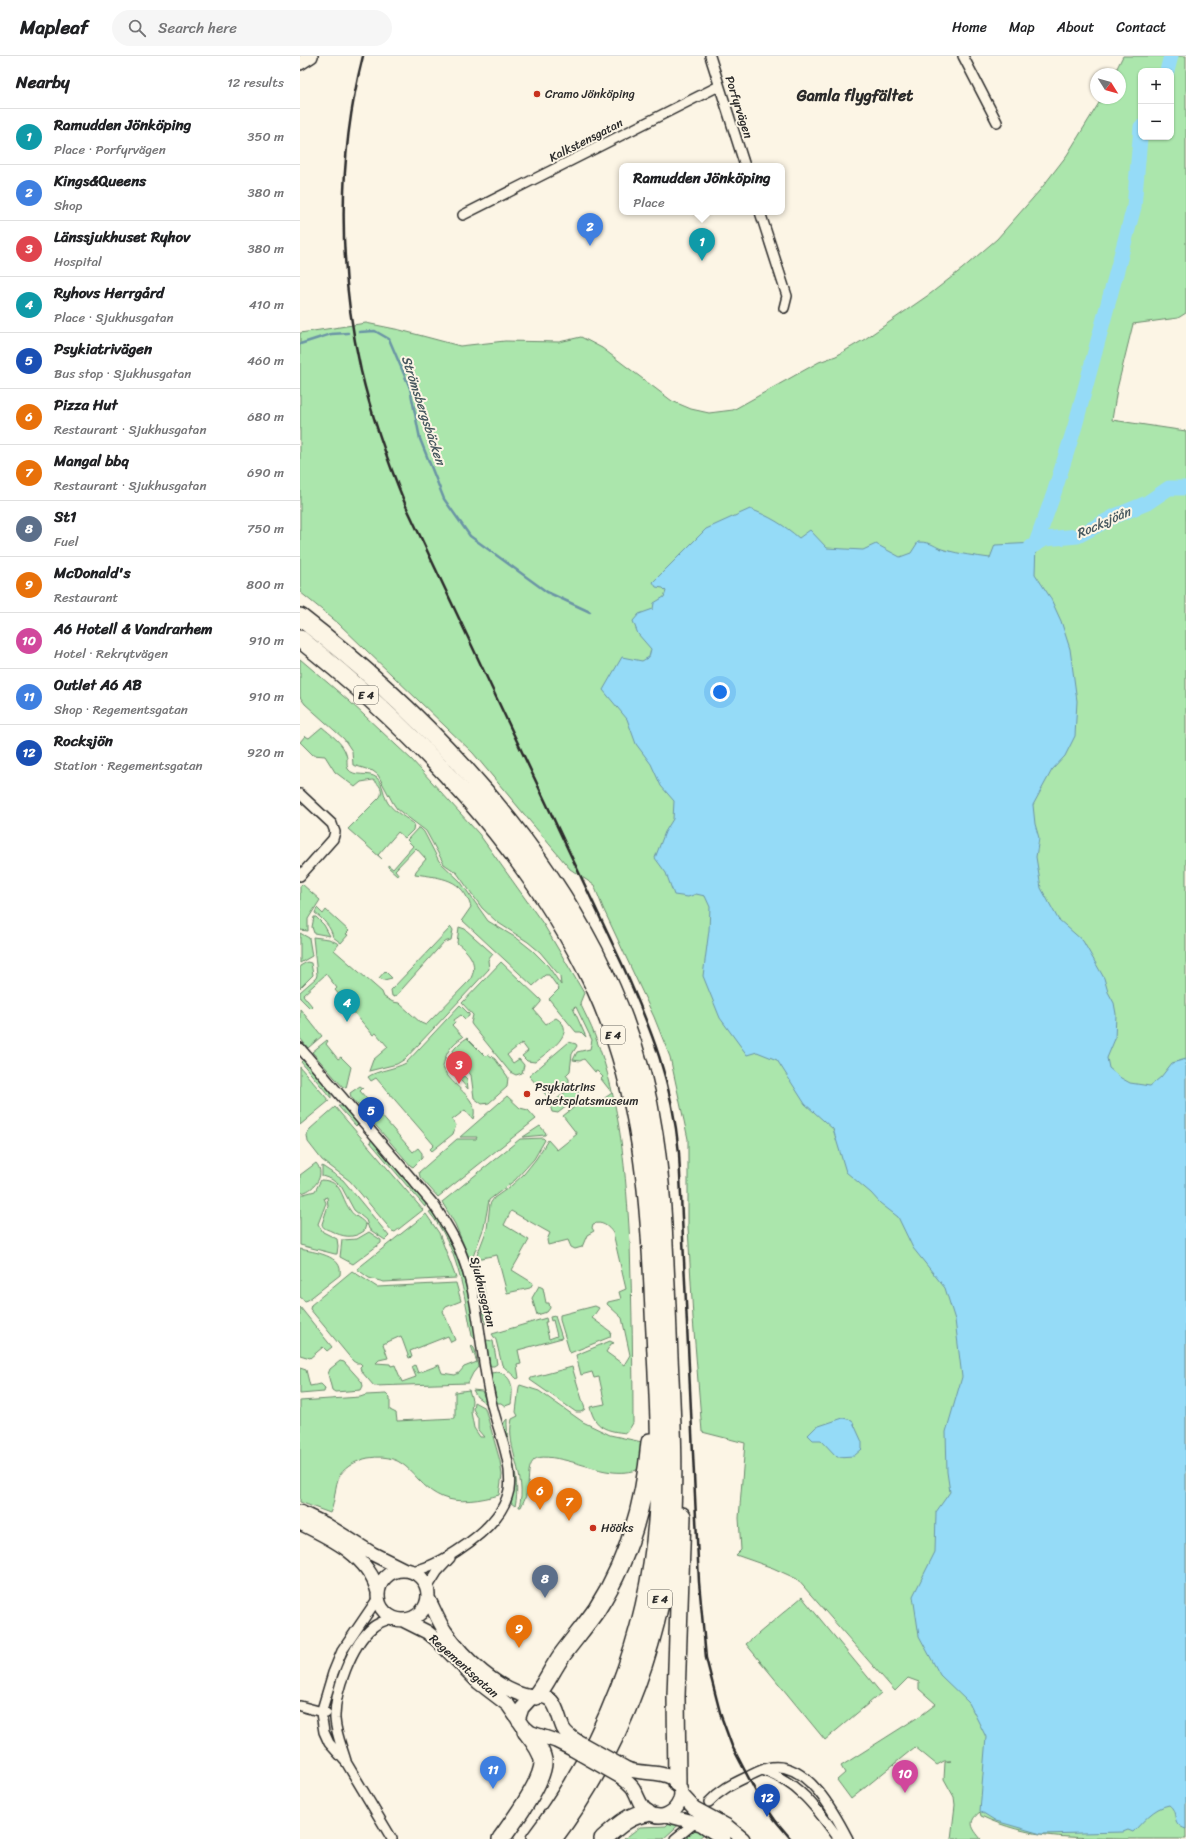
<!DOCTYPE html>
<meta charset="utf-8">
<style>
:root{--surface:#fff;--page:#f6f6f6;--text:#202124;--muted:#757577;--line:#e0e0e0;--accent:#7c3aed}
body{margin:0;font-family:Sriracha,sans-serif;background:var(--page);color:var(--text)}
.controls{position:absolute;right:12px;top:12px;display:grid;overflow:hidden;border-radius:8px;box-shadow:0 1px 3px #0004}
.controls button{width:36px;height:36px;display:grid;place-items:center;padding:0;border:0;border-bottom:1px solid var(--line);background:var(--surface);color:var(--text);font:20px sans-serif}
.compass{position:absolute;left:790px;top:12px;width:36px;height:36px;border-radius:50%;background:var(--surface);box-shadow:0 1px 3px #0004;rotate:127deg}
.you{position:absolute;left:420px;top:636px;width:14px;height:14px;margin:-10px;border:3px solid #fff;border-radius:50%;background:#1a73e8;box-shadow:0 0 0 6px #1a73e833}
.badge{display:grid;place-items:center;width:26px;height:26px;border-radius:50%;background:var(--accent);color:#fff;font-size:13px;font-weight:700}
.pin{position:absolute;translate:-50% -33px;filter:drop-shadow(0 1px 2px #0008)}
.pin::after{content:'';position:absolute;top:21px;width:14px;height:12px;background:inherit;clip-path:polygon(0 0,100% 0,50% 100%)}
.popup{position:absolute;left:319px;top:107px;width:166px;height:52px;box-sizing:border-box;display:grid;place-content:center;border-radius:8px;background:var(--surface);filter:drop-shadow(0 1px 3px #0005);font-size:13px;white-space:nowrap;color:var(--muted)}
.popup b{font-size:15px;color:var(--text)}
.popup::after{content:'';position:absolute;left:50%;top:100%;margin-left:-8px;border:8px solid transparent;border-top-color:var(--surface)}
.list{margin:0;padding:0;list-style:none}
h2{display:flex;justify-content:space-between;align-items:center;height:52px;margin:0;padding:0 16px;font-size:17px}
h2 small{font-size:13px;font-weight:400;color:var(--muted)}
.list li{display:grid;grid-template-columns:26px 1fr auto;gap:12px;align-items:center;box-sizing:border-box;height:56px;padding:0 16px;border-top:1px solid var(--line)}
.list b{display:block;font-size:15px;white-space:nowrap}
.list p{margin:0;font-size:13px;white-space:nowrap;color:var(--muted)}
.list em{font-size:13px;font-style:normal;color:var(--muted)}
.icon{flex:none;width:22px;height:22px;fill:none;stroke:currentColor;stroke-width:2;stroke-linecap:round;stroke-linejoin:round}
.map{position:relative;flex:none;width:886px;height:1783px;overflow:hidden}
header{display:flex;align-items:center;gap:24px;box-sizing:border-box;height:56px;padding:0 20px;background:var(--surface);border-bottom:1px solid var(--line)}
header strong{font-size:19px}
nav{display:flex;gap:22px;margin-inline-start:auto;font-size:14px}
.search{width:280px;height:36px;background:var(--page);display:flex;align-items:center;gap:10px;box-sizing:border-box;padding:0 14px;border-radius:22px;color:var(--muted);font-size:15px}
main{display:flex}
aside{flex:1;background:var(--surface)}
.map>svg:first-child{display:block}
.green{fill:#abe6ac;stroke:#6b886c;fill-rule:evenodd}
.water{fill:#95dbf7;stroke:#6b95a5}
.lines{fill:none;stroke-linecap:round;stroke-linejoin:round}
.stream{stroke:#6b95a5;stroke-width:2.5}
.river{stroke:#95dbf7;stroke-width:15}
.street-casing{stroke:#2b2b2b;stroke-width:12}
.secondary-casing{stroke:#2b2b2b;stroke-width:16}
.highway-casing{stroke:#2b2b2b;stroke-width:20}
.street{stroke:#fcf5e5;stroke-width:9}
.secondary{stroke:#fcf5e5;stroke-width:13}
.highway{stroke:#fcf5e5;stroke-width:17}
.rail{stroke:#2b2b2b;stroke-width:2.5}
.secondary-bridge-casing{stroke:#2b2b2b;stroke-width:16;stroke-linecap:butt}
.secondary-bridge{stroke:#fcf5e5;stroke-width:13}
.poi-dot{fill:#c8321e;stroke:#fcf5e5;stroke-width:1.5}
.labels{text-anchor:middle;stroke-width:4;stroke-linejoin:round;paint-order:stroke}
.shield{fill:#fcf5e5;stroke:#6a6863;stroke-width:1}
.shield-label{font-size:11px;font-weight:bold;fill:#2b2b2b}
.poi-label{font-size:12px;fill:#2b2b2b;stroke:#fcf5e5;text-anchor:start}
.street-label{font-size:12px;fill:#2b2b2b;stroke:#fcf5e5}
.water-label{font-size:13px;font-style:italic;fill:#46575e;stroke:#fcf5e5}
.district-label{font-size:16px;font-weight:bold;fill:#2b2b2b;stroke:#fcf5e5}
</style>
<header>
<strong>Mapleaf</strong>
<div class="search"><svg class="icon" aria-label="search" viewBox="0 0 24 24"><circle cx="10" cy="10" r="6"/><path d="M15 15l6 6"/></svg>Search here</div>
<nav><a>Home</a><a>Map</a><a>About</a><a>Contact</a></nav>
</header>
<main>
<aside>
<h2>Nearby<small>12 results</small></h2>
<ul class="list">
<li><span class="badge" style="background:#0f9aa8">1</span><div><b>Ramudden Jönköping</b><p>Place · Porfyrvägen</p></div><em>350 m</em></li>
<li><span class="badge" style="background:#3f7fe0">2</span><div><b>Kings&amp;Queens</b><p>Shop</p></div><em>380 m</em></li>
<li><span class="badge" style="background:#e0444e">3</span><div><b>Länssjukhuset Ryhov</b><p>Hospital</p></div><em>380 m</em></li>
<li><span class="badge" style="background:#0f9aa8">4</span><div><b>Ryhovs Herrgård</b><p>Place · Sjukhusgatan</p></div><em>410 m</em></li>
<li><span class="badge" style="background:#1a4fb4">5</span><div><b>Psykiatrivägen</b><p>Bus stop · Sjukhusgatan</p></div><em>460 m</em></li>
<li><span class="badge" style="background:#e8710a">6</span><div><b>Pizza Hut</b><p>Restaurant · Sjukhusgatan</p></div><em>680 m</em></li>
<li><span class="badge" style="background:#e8710a">7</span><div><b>Mangal bbq</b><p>Restaurant · Sjukhusgatan</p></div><em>690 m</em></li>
<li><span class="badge" style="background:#5c6f8a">8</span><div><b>St1</b><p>Fuel</p></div><em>750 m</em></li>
<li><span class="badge" style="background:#e8710a">9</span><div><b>McDonald's</b><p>Restaurant</p></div><em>800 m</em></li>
<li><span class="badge" style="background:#d1479c">10</span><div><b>A6 Hotell &amp; Vandrarhem</b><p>Hotel · Rekrytvägen</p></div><em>910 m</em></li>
<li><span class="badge" style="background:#3f7fe0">11</span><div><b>Outlet A6 AB</b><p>Shop · Regementsgatan</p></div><em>910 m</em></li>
<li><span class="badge" style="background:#1a4fb4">12</span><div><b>Rocksjön</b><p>Station · Regementsgatan</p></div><em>920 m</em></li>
</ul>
</aside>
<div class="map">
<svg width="886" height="1783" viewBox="0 0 886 1783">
<rect width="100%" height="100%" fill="#fcf5e5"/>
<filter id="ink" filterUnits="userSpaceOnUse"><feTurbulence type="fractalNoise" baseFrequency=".025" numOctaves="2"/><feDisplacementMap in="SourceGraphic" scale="8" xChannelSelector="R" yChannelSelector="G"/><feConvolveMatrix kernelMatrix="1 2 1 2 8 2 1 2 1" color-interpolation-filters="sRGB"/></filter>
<g filter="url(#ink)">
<!-- green -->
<path class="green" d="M823 0H886V257L878 262 833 268 817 333 812 364 886 375V1783C865 1783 842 1783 822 1783 769 1781 730 1783 681 1760L680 1756C667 1766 672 1772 681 1783H651L655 1749 654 1741 644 1723 645 1706 651 1705H644L637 1709 615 1691 551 1743 537 1724 545 1717 541 1710 623 1658 636 1648 619 1633V1626L608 1622 595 1635 497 1523 473 1512 436 1499 441 1494 439 1462 445 1387 402 1376 393 1262 388 1171V1083L370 1001 354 961 303 852 294 829 270 813 173 697 38 567 0 536V277L66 267 100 274 160 290 205 285 259 286 281 281 302 292 372 345 391 353 409 357 433 354 519 306 536 300 565 283 630 238 662 213 697 183 740 134 767 99 802 42H820V18H814ZM841 15H871V81H841Z
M0 603 49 645 112 704 179 778 244 869 284 937 280 947C285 958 291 969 295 980 321 1046 326 1119 330 1188 332 1248 333 1307 333 1367L327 1377C306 1375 295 1372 290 1351L305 1348 299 1321 294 1322 292 1316 281 1319 276 1299 310 1285 314 1287 311 1288 306 1296 324 1309 330 1299 322 1262 307 1248 308 1246 321 1243 319 1236 326 1233 313 1177C308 1170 302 1165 293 1168L292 1172 294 1175 287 1179 282 1191 275 1193 271 1191 268 1184 248 1189 247 1184 250 1177 211 1155 204 1169 229 1184 212 1214 233 1227 230 1232 207 1237 197 1199 176 1203 193 1268 192 1269 186 1268 173 1212 174 1207 187 1173 190 1148 194 1142 211 1130 224 1118 236 1103 248 1084 257 1094 277 1078 263 1060 286 1042 290 1048 295 1044 299 1046 312 1037 301 1023 303 1021 297 1015 295 1016 284 1003 280 1005 273 1004 277 996 290 993 292 984 276 951 273 952 286 981 281 976H276L249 943 259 933 249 919H245L233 930 162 864 171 851C162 822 142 822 115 818L116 815 126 803 116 792 95 814 99 819H97L88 811V809L93 813 113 790 107 784 118 772H120L124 776 139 805 160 825 188 865 218 883 233 895 248 910 261 929 260 920 240 896 228 886 197 866 182 852 157 817 144 808 126 775 97 753 93 747 78 719 73 715 53 709 52 695 44 683 5 648 0 641Z
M22 671C30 678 43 687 46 698 48 702 46 709 48 713 54 722 69 715 77 722 84 729 83 739 88 747 95 757 106 761 114 768L113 774 105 782 98 776 78 799 82 803 48 773 80 741C84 734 79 728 73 724L61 726 55 731 35 716 25 700 13 699 0 686 5 680 9 682Z
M2 828 20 844 8 863V875L0 874V830Z
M17 852 23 858 26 854 49 875 46 878 48 879 41 887 33 881C31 871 23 863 15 857Z
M14 861H16L24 869 30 880 14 877 12 871Z
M151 871 153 874 151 884 144 886 95 941 92 940 91 934Z
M159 871 165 873 193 898 188 904 189 913 105 1003 97 1008 69 1015 73 1004 88 991 76 977 73 979 35 934 37 932 26 918 3 939 12 950 10 952 0 942V936L16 922 17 919 13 881 29 883 39 888 34 894 82 936 84 941 93 946 99 947 121 967 126 969 170 924C179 908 170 897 157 887Z
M0 877 9 882 12 900 0 907Z
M7 906 11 907 13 919 0 932V910Z
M201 906 241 944V946L234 954 246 968 256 962C280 976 246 997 235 1006L227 1005 222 1000 228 995 222 987 207 999 213 1007 219 1003 224 1009 222 1017 216 1019 210 1016 172 969 171 967 173 959 162 947Z
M85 915 92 922 84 924 79 922Z
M160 949 169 958V960L165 963 161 959 154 964 155 966 152 969 163 981C151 988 145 998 143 1011 149 1030 181 1041 173 1063L165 1054 152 1064 156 1069 153 1078 132 1095 130 1093 134 1089 76 1022 71 1025 68 1021C75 1015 95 1013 106 1007Z
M0 953 22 980 8 992 0 982Z
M167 982 185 1000 189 999 195 1003 208 1021 207 1031 189 1047 182 1048 174 1042 171 1019 157 1003 149 1010 161 1022 164 1020 167 1023 168 1033 147 1009C149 997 157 988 167 982Z
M27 984 28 985 26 988 38 1003 41 1001 51 1011 46 1032 43 1031 12 996Z
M269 986 276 988 277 990 272 998 270 1015 266 1019 269 1023V1027L249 1042 229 1020Z
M3 1004 31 1036V1042L1 1006Z
M0 1011 29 1045 0 1069Z
M60 1030 63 1032 60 1035 113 1096 118 1092 122 1097V1102L113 1111 111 1110 51 1041 50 1037Z
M273 1032 276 1033 279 1037 277 1042 258 1057 252 1056 250 1049 269 1033Z
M207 1040 220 1052 228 1054 236 1063 138 1141 120 1121 119 1116 157 1083H176L177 1081H160Z
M38 1050H42L58 1068 56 1070Z
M35 1051 123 1154 95 1176 92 1175 50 1125 22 1104 8 1086 7 1079 10 1073Z
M240 1070 246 1077 245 1079 223 1081Z
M72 1083 126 1146 125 1151 70 1086Z
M220 1083 243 1082 245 1084 234 1103 215 1124 189 1144 184 1171 171 1206 155 1168 142 1146Z
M16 1107C27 1119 13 1136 0 1137V1119Z
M22 1110 43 1124 89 1180 85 1184 69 1173 66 1164 54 1154 41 1130 31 1123 22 1120Z
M21 1124C43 1125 40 1140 50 1154 54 1161 62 1162 66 1169L64 1175C53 1183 43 1181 31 1175 27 1173 23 1173 22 1168L28 1150 27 1141 24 1142 26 1147 18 1168 23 1176 37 1183 38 1190 37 1198H35L0 1189V1139L15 1135Z
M133 1155C154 1189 166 1222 173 1261 174 1268 177 1276 175 1282L172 1280C164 1238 158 1190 129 1156Z
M126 1158 139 1177 156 1222 84 1226 69 1222 57 1213Z
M69 1176 81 1184V1187L53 1208 40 1201 42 1184 57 1183Z
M0 1193C13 1196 44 1199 40 1219L8 1244 5 1245 0 1241Z
M52 1215 77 1231 156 1227 161 1245 146 1251 143 1255 155 1284 151 1286 148 1280 110 1295 112 1301 109 1302 101 1280 83 1288 88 1302 79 1304 76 1307 90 1308 91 1310 95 1309 102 1326 116 1321 112 1311 115 1309 118 1317 139 1309 142 1317 155 1319 159 1317 164 1311 177 1306 171 1290 172 1289 175 1294 178 1311 173 1317 168 1327 74 1330 61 1315 60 1311 62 1309 60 1307H56L53 1305 10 1253 11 1249Z
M239 1230 243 1232 246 1247H249L250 1252 247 1256 237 1259 232 1242Z
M295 1250 299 1252 292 1262 311 1276 310 1281 270 1297 260 1264V1259Z
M0 1251 32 1291 27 1295 23 1291 10 1302 0 1299Z
M255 1260 262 1282 218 1294 221 1308 217 1309 219 1322 217 1323 202 1309 196 1284 192 1278 246 1262 247 1266H245L249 1283 257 1280 253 1264 251 1265 250 1261Z
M186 1284 193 1285 197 1308 194 1310H190Z
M40 1305 44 1306 62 1326 63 1330 61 1334 35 1336 32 1334 28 1318 30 1313Z
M272 1311 285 1353 281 1356H276L230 1324 231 1322Z
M0 1312 6 1314 10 1330 21 1328 25 1332 24 1336 0 1338Z
M198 1316C214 1320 213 1335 211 1348L205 1350 201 1347H197L191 1317Z
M220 1329 239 1335 283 1366 310 1379 342 1386 340 1407 337 1414C327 1417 317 1417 306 1415 292 1413 244 1394 234 1404 226 1412 230 1427 227 1437 225 1442 223 1447 221 1451H219C228 1421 205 1393 212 1363L218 1360 216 1356 219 1331Z
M169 1334 172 1344 171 1356 174 1372 180 1381H184L178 1374V1362L173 1353 174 1346 185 1352 200 1405 202 1419 199 1439C182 1444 158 1448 142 1441 111 1428 111 1395 68 1402 58 1404 46 1410 40 1419 34 1429 36 1445 30 1457L0 1446V1345L60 1341 66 1339 86 1338 90 1342V1354L96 1357 97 1365 155 1362V1336Z
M173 1334 182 1335 187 1348 177 1341Z
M207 1363C206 1393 222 1421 215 1450L211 1447 213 1429 202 1369Z
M502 1541 581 1637 525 1684 446 1588Z
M383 1765 363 1783H324L340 1771 366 1770 370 1766Z
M396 1769 399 1776 412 1782 408 1783 404 1778 398 1783H383Z"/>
<!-- water -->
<path class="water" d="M450 453C469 460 484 469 499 482L510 474 527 492 563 494 576 488 600 501 611 497 618 486C634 486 633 491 645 494 660 498 675 500 690 502L695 489 736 487 735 518 750 541 761 565 770 593 777 645 775 680 765 700 752 714 733 749 735 768 739 782 736 801 741 832 758 863 783 885 804 922 808 936 814 947 816 958 815 983 807 1002 809 1012 821 1022 830 1027 850 1030 861 1021 872 1007 886 1003V1773C870 1768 879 1756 869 1749 853 1752 843 1766 833 1776L828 1774 823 1776 741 1778 696 1765 680 1755 686 1681 669 1647 640 1619 619 1580 613 1540 635 1496 636 1456 650 1436 647 1416 646 1376 662 1321 655 1264 645 1232 613 1192 598 1161 580 1147 571 1137 546 1116 533 1073 505 1048 477 1004 457 996 447 999 420 962 403 920 409 874 410 851 405 840 396 838 388 841 374 839 366 817 355 802 365 776 373 763 374 745 361 730 351 708 336 688 327 663 303 634 322 601 342 605 349 601 351 593 338 578 333 565 339 558 353 553 354 547 364 541 366 535 363 532 356 531 353 526 406 473Z
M543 1362 552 1364 562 1386V1393L554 1400 537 1401 521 1384H513L508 1379 516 1371Z"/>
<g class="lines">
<!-- stream -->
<path class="stream" d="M59 276 75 275 89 283 110 332 120 383 144 443 170 480 247 536 290 556
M0 288 31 278 48 277"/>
<!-- river -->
<path class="river" d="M867 15 871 0
M736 487 754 437 775 370 834 151 841 71
M731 491 745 483 778 480 815 460 847 447 869 432H886"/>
<defs>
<path id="street" d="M410 0 445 110
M663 0 697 66
M460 156 487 240 484 252
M163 159 419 30
M0 738 32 768 35 776 33 783 0 820
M0 992 134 1149C145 1166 156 1183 163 1202 180 1248 180 1298 191 1345 197 1373 213 1405 209 1434 207 1443 202 1454 196 1461 180 1482 136 1513 110 1515
M127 1532 137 1516 150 1502
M78 1542 42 1595 33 1617 21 1657 24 1676 29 1687 46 1706 92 1783
M0 1650 26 1657
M46 1705C42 1691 36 1678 35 1663 34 1636 52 1588 73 1571 79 1566 86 1564 93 1562
M462 1714C498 1725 518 1754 539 1783
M409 1746C420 1734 432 1728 447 1721 455 1717 464 1712 472 1711 508 1707 534 1756 548 1783
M375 1783 392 1769"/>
<path id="secondary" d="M0 7 11 0
M0 1456 25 1468 73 1498 105 1514
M0 1467C31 1482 69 1500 78 1536
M78 1539a25 25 0 1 1 50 0a25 25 0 1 1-50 0Z
M128 1542C134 1553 138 1565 145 1575 163 1602 199 1636 232 1641
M103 1564 127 1576 137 1584 178 1626 208 1649 226 1675 256 1685 272 1693
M218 1664 222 1652 232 1641C257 1636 256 1656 263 1672 266 1678 271 1681 277 1685
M321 1721C325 1724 330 1728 333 1732 338 1740 340 1752 349 1757 371 1770 394 1737 372 1722 361 1715 340 1718 327 1713
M381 1738 394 1752 427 1770 443 1783
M366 1759 401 1768 424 1783"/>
<path id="highway" d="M0 561C114 649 228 767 294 895 323 952 345 1015 354 1078 363 1135 364 1193 367 1250 369 1319 375 1388 372 1457 366 1573 323 1690 253 1783
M0 583C116 675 232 797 295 932 342 1034 350 1145 354 1256 357 1325 363 1396 357 1465 348 1580 305 1691 235 1783
M236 1640C246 1628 252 1613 262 1599 273 1584 286 1569 297 1553 329 1503 345 1446 350 1386
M377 1727 376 1641 382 1460
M201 1783C213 1766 245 1724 243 1704 241 1693 233 1684 226 1675
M303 1783C317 1771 328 1759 347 1757"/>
</defs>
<!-- street casing -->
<use href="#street" class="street-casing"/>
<!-- secondary casing -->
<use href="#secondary" class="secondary-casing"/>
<!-- highway casing -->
<use href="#highway" class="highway-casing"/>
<!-- street -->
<use href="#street" class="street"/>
<!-- secondary -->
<use href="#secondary" class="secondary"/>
<!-- highway -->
<use href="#highway" class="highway"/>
<!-- rail -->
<path class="rail" d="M63 0C37 102 38 213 61 315 72 362 88 406 106 450L323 910C352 975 372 1025 379 1097L399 1526 406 1602 421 1660 432 1690 457 1738 475 1764 491 1783"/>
<defs>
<path id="secondary-bridge" d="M277 1685 327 1713
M272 1693 321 1721"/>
</defs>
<!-- secondary-bridge casing -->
<use href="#secondary-bridge" class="secondary-bridge-casing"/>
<!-- secondary-bridge -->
<use href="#secondary-bridge" class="secondary-bridge"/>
</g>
</g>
<!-- markers -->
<g class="poi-dot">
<circle cx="237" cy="38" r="4"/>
<circle cx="227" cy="1038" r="4"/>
<circle cx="293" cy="1472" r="4"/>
</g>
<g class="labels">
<!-- shield labels -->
<g class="shield">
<rect x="54" y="630" width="24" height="18" rx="3"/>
<rect x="301" y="970" width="24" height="18" rx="3"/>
<rect x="348" y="1534" width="24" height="18" rx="3"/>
</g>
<g class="shield-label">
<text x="66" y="643">E 4</text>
<text x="313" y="983">E 4</text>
<text x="360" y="1547">E 4</text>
</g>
<!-- poi labels -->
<g class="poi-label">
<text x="245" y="42">Cramo Jönköping</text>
<text x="235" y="1035">Psykiatrins<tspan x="235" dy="14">arbetsplatsmuseum</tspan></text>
<text x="301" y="1476">Hööks</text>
</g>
<!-- street labels -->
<g class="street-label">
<text transform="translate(439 51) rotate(72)" y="4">Porfyrvägen</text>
<text transform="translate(286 84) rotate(-27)" y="4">Kalkstensgatan</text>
<text transform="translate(183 1236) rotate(76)" y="4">Sjukhusgatan</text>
<text transform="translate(164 1610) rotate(42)" y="4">Regementsgatan</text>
</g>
<!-- water labels -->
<g class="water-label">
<text transform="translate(124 354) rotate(72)" y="5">Strömsbergsbäcken</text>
<text transform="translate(803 466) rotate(-24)" y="5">Rocksjöån</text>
</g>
<!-- district labels -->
<g class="district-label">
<text x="555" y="45">Gamla flygfältet</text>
</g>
</g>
</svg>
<div class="controls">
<button>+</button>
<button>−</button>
</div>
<svg class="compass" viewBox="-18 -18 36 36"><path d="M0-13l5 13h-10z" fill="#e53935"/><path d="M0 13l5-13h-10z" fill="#757577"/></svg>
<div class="you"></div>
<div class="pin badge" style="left:402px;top:205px;background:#0f9aa8">1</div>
<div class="popup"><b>Ramudden Jönköping</b>Place</div>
<div class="pin badge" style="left:290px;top:190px;background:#3f7fe0">2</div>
<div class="pin badge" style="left:159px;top:1028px;background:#e0444e">3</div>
<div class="pin badge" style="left:47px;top:966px;background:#0f9aa8">4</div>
<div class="pin badge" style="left:71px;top:1074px;background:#1a4fb4">5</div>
<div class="pin badge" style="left:240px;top:1454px;background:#e8710a">6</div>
<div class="pin badge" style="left:269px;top:1465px;background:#e8710a">7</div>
<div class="pin badge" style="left:245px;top:1542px;background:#5c6f8a">8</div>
<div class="pin badge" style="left:219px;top:1592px;background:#e8710a">9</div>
<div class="pin badge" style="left:605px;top:1737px;background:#d1479c">10</div>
<div class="pin badge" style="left:193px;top:1733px;background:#3f7fe0">11</div>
<div class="pin badge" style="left:467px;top:1761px;background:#1a4fb4">12</div>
</div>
</main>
